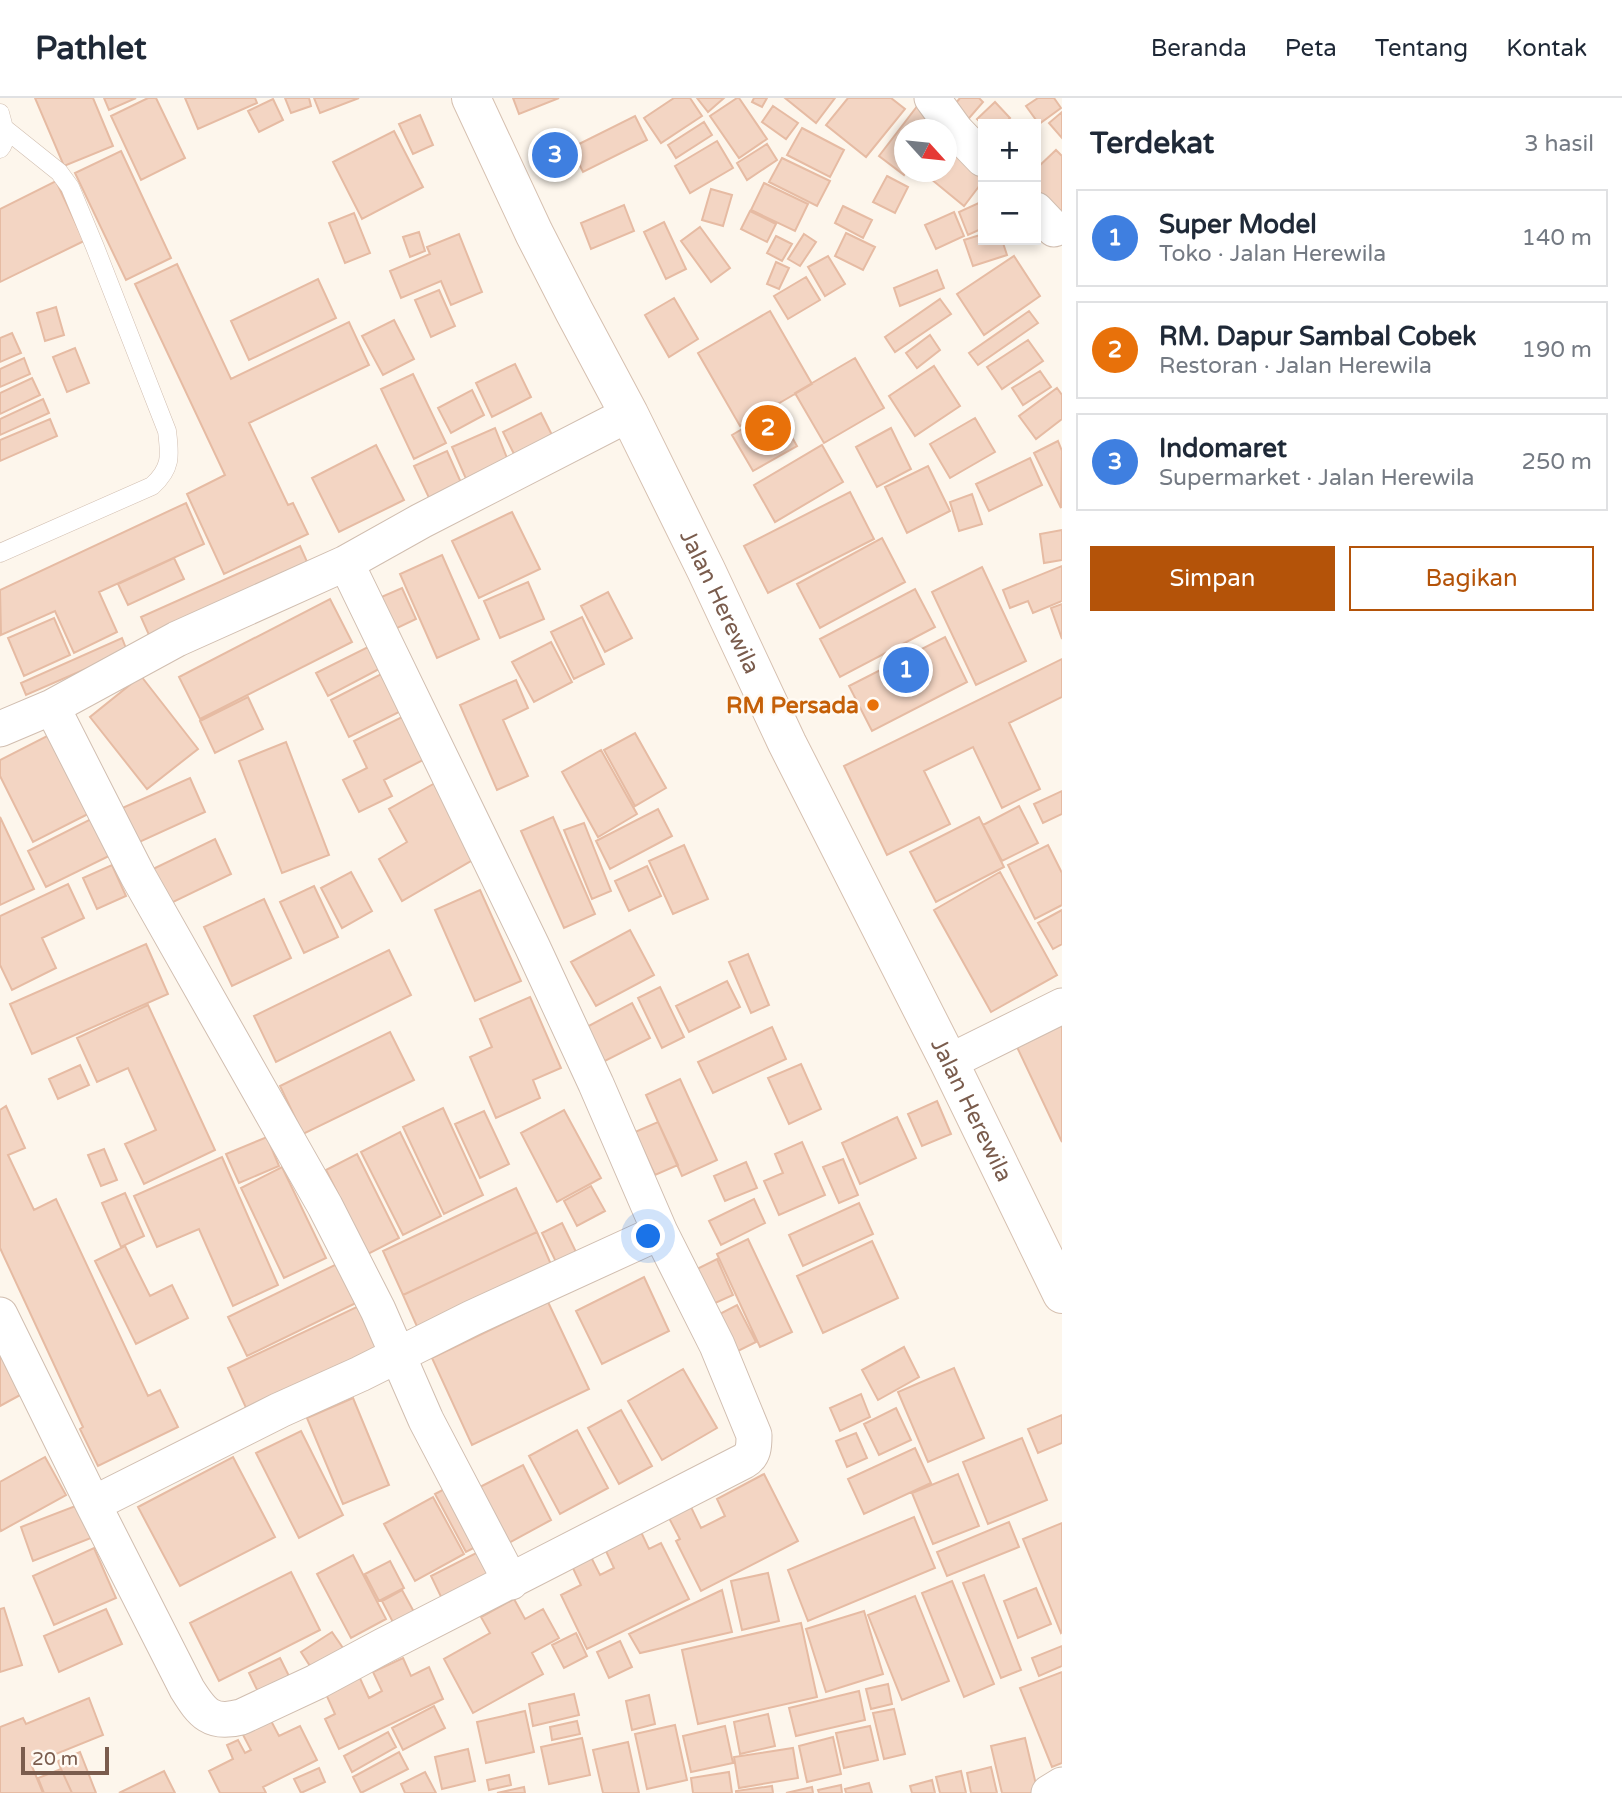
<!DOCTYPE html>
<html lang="id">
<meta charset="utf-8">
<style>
:root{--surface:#fff;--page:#f6f6f7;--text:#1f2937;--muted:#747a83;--line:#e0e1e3;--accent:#b45309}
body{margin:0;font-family:"Varela Round",sans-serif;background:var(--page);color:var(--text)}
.controls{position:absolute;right:21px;top:21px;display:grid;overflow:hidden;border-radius:0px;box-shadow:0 4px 10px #0003}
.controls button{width:63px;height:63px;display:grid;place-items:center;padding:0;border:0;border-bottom:2px solid var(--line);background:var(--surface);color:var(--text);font:35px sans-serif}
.compass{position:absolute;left:894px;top:21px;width:63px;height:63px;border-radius:50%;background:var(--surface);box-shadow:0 4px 10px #0003;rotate:117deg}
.scale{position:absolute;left:21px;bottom:18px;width:88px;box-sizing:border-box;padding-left:7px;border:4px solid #7a5c4d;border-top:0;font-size:19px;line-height:24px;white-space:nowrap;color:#7a5c4d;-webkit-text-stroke:5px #fffaf3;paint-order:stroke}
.you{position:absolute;left:649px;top:1139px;width:24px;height:24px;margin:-18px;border:5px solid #fff;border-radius:50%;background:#1a73e8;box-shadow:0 0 0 10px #1a73e833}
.badge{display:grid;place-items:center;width:46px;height:46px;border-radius:50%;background:var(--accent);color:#fff;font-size:23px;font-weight:700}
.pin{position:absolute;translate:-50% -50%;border:4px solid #fff;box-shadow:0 2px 7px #0006}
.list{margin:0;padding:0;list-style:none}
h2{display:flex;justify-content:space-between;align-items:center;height:91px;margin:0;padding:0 28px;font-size:30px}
h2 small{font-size:23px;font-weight:400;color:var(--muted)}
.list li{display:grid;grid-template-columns:46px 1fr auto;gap:21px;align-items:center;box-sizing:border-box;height:98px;margin:0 14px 14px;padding:0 14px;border:2px solid var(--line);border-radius:0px}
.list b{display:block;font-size:26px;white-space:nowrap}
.list p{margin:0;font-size:23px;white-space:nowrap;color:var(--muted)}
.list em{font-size:23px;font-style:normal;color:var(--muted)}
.actions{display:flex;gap:14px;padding:21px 28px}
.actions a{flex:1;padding:16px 0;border:2px solid var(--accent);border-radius:0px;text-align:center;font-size:24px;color:var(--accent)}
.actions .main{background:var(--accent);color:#fff}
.map{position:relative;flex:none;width:1062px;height:1695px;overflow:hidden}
header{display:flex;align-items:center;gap:42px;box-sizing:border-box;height:98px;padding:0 35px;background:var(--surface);border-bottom:2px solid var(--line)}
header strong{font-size:33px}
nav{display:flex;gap:38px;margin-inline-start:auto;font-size:24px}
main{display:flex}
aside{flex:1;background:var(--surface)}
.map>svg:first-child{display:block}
.building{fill:#f3d5c3;stroke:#e6bba3;stroke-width:2}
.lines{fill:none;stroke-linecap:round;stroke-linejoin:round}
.service-casing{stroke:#d1beb0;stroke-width:19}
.minor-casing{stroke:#d1beb0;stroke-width:37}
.secondary-casing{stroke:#d6c0b0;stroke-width:40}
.service{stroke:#fff;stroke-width:18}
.minor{stroke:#fff;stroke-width:35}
.secondary{stroke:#fff;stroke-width:38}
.food-dot{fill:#e8710a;stroke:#fffaf3;stroke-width:2.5}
.labels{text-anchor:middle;stroke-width:5;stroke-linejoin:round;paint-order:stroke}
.street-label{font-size:23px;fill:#7a5c4d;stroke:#fffaf3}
.food-label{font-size:23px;font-weight:bold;fill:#c56008;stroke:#fffaf3;text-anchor:end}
</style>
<header>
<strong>Pathlet</strong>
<nav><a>Beranda</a><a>Peta</a><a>Tentang</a><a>Kontak</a></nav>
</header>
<main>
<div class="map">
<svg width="1062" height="1695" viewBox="0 0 1062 1695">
<rect width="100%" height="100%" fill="#fdf6ec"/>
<!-- building -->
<path class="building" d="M35 0H93L113 48 64 68Z
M104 0H136L109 12Z
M148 0H156L185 60 141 82 111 18Z
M185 0H255L257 5 198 31Z
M285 0H309L311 8 291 15Z
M314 0H359L320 15Z
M513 0H559L519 16Z
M674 0H690L702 18 661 45 644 20Z
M697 0H724L708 14Z
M737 0H739L767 41 739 60 710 18Z
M754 0H767L762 9 752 4Z
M785 0H835L816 25Z
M848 0H891L905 11 866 59 826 27Z
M960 0H979L983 4 964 26 950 12Z
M1038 0H1054L1061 10 1039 26 1026 8Z
M273 1 283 22 259 34 248 13Z
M995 4 1010 20 1004 26 983 27 977 21Z
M918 7 938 32H904V74H906L904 77 879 58Z
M773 8 798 25 786 41 762 24Z
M1062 14V40L1049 25Z
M420 17 433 47 413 56 399 26Z
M635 18 647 42 583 74 571 50Z
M704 24 712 37 676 60 668 47Z
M802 30 844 52 830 79 787 57Z
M394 33 423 89 362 121 333 64Z
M717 43 733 70 690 95 675 68Z
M767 46 777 62 747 82 737 65Z
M1056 52 1062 58V118L1036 90V71Z
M121 53 171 160 126 182 75 75Z
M953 54 983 78V83L964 108 931 81 938 74H946V63Z
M782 60 830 83 817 108 769 84Z
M887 78 908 89 895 115 873 104Z
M56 83 84 143 0 184V111Z
M764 85 808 106 795 133 751 112Z
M711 91 732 97 723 128 702 122Z
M983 103V130L968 137 959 114Z
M624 107 634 133 591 151 581 125Z
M843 108 872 122 863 140 835 125Z
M750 113 776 126 767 144 741 131Z
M954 114 964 138 936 151 925 127Z
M354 115 370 155 345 165 329 125Z
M664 124 686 171 666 181 644 134Z
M700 129 730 170 711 184 681 143Z
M419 134 425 153 410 159 403 139Z
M846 135 875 149 863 172 835 158Z
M459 136 482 194 451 207 441 183 401 200 390 173 430 156 427 149Z
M804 136 816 144 800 168 788 161Z
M983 136V142H1002L1007 157 973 168 964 142Z
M776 138 792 146 782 163 767 155Z
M828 158 845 186 825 198 808 169Z
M1014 158 1040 198 984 237 957 196Z
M776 164 789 170 779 191 767 186Z
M177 166 231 281 349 224 369 267 249 325 288 407 293 405 308 436 224 476 187 396 225 377 135 186Z
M937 172 944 190 900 208 894 190Z
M806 179 820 202 788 221 774 198Z
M318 181 336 220 249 262 231 223Z
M439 192 455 228 431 239 415 202Z
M674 200 698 241 669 259 645 217Z
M940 201 951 216 895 254 885 239Z
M56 209 64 237 45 243 37 215Z
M770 213 812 286 740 328 698 255Z
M1029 213 1038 225 978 267 969 255Z
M394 222 414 261 383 277 362 238Z
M12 235 21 255 0 264V240Z
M930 237 940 252 917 270 906 255Z
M1028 242 1043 263 1002 291 987 269Z
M75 250 89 285 67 294 53 259Z
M24 260 30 276 0 289V271Z
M855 260 884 310 824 345 795 295Z
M515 266 531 299 492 319 476 285Z
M934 268 960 308 915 338 889 298Z
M1040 273 1051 289 1023 307 1012 290Z
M413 276 446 345 414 361 381 291Z
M32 280 40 297 0 316V295Z
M1057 290 1062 297V321L1036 341 1019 318Z
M472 292 484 317 451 335 438 310Z
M43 301 49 315 0 337V321Z
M776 311 797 348 753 373 732 337Z
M541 315 556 345 518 364 503 334Z
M975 320 995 354 950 380 930 346Z
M50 321 57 338 0 363V342Z
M495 330 509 365 467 383 452 349Z
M891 330 911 371 877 389 856 349Z
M1058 343 1062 353 1061 410 1034 355Z
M376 347 404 402 339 434 312 380Z
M822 347 843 384 775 424 754 387Z
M447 353 463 389 431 404 414 368Z
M1030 360 1042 387 989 413 976 386Z
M928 368 950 413 907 435 885 389Z
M850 394 874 441 768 495 744 448Z
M972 396 982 426 959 433 950 404Z
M186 405 204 446 99 494 117 534 74 555 55 513 1 537 0 492Z
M512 414 540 471 479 500 452 443Z
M1062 432V462L1044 465 1040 436Z
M882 440 905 484 820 530 797 486Z
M300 448 308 466 149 537 141 519Z
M442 457 479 541 437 560 400 476Z
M174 460 184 481 128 507 118 486Z
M1062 468V503L1033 515 1028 503 1010 510 1003 492Z
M982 469 1026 563 976 587 932 494Z
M528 484 544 521 500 540 484 503Z
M402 490 416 521 393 532 379 500Z
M915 491 935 529 840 579 820 541Z
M608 494 632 540 605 554 581 508Z
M330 501 352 544 200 621 179 579Z
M1062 506V541L1051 510Z
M582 519 604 566 574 581 551 534Z
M54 520 70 557 24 578 8 540Z
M945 539 967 584 872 633 849 588Z
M122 540 127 553 26 597 21 585Z
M551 544 572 584 534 604 512 564Z
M370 548 381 570 328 598 316 575Z
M1062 561V599L1009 625 1040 691 1002 710 973 649 924 673 950 726 887 757 844 668Z
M389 572 407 610 349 639 331 602Z
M141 578 198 651 147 691 90 619Z
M516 582 528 610 503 622 528 678 497 692 460 607Z
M248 599 263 631 215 655 200 623Z
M406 617 427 660 384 682 392 698 359 714 343 682 367 670 354 643Z
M635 635 666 690 635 708 604 652Z
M49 637 88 716 33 744 0 678V662Z
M286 644 329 757 282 775 239 663Z
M601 652 637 716 598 739 562 674Z
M190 680 205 714 135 746 120 711Z
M435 685 476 760 402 803 379 761 407 744 389 711Z
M1062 693V716L1043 725 1034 706Z
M1019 708 1038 745 1002 763 983 727Z
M658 711 672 738 610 771 596 743Z
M0 719 34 791 0 807Z
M95 719 113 756 46 789 28 753Z
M553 719 595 816 564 830 521 733Z
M979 719 1004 769 936 804 910 754Z
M584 725 611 793 592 801 564 732Z
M215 741 231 776 169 806 153 771Z
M684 747 708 801 673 816 649 763Z
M1048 747 1062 775V807L1035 821 1008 767Z
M112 767 126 798 97 811 83 780Z
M647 768 661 798 629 813 615 783Z
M351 774 372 813 342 830 321 790Z
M1000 774 1057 877 991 914 934 812Z
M68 786 84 820 42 840 56 870 12 892 0 867V818Z
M314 788 338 839 304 855 280 804Z
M480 792 521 883 475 903 435 812Z
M264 801 291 860 232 888 204 829Z
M1062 812V846L1053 851 1038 825Z
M630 832 654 877 596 908 571 864Z
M146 846 168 896 32 956 10 906Z
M389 852 411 897 276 964 254 918Z
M748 856 769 907 751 915 729 864Z
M727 883 740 909 689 934 676 908Z
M660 889 684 939 662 950 638 900Z
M530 899 561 970 533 982 540 1000 496 1020 470 959 492 949 480 921Z
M632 905 650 940 601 965 583 931Z
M148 907 215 1052 144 1086 125 1046 156 1032 128 970 97 984 77 940Z
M1062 925V1044L1016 947Z
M772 929 786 961 713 995 698 964Z
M390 934 414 982 303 1036 280 988Z
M801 966 821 1011 789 1026 768 980Z
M80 967 89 987 58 1001 49 981Z
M680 981 717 1062 682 1078 646 997Z
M937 1003 951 1036 922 1048 908 1016Z
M6 1008 25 1050 8 1057 34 1112 56 1101 148 1298 160 1292 178 1329 98 1368 80 1331 83 1329 0 1150V1012Z
M443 1010 483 1097 444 1116 403 1029Z
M564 1012 601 1080 557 1104 521 1035Z
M484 1013 509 1066 480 1080 455 1026Z
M897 1019 916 1060 860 1086 842 1045Z
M658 1024 678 1067 655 1077 635 1034Z
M400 1034 441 1118 403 1137 361 1054Z
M267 1039 279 1068 239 1085 226 1056Z
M802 1044 825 1097 779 1117 764 1083 783 1075 775 1056Z
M104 1051 117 1082 101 1088 88 1057Z
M357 1056 399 1140 368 1156 326 1072Z
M222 1059 278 1187 233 1208 199 1131 157 1149 134 1098Z
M843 1061 858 1097 839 1105 823 1069Z
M746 1064 757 1090 725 1103 714 1078Z
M282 1069 326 1160 284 1180 241 1090Z
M591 1088 605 1113 577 1128 564 1103Z
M516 1090 537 1134 403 1197 383 1153Z
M125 1095 144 1138 121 1149 102 1105Z
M754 1101 765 1125 721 1147 709 1123Z
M859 1105 873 1136 803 1168 789 1137Z
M562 1125 577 1156 557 1166 542 1135Z
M537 1134 553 1171 419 1233 403 1197Z
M748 1141 792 1234 760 1249 717 1156Z
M872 1143 898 1200 823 1235 797 1178Z
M125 1148 150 1198 172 1187 188 1220 136 1246 95 1163Z
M717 1161 733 1197 713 1206 697 1171Z
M339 1165 358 1204 247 1258 228 1219Z
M644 1179 669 1233 602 1266 576 1213Z
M548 1204 589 1291 472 1347 432 1260Z
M363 1206 383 1248 247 1312 228 1270Z
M737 1207 756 1244 730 1257 712 1220Z
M904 1249 919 1279 878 1302 862 1272Z
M2 1259 22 1296 0 1308V1260Z
M954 1270 984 1340 928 1364 898 1294Z
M683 1271 717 1330 662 1362 628 1303Z
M861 1296 870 1319 840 1333 830 1310Z
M353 1300 389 1387 343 1406 307 1320Z
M896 1310 911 1342 879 1357 864 1326Z
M621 1312 652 1368 619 1386 588 1330Z
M1062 1317V1345L1038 1355 1028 1331Z
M577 1332 608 1390 560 1416 529 1358Z
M301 1333 343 1417 299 1440 256 1355Z
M856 1335 867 1360 847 1369 836 1343Z
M1022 1340 1047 1402 988 1426 963 1364Z
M915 1350 931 1385 864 1416 848 1381Z
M45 1359 66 1397 1 1433 0 1430V1384Z
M233 1359 275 1439 180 1488 138 1409Z
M523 1367 551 1422 505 1447 476 1391Z
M764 1376 798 1443 701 1493 676 1443 680 1441 669 1420 691 1409 701 1430 725 1418 717 1401Z
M958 1376 979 1428 933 1446 912 1395Z
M456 1385 487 1443 466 1454 435 1396Z
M433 1399 464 1456 415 1483 384 1426Z
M78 1407 91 1440 33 1463 21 1429Z
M914 1419 935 1470 808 1523 788 1472Z
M1009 1424 1019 1449 947 1478 937 1454Z
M1062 1425V1534L1061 1535 1023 1441Z
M641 1434 649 1451 661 1445 689 1501 587 1551 561 1497 581 1487 571 1466 590 1457 600 1477 614 1470 605 1451Z
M488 1449 502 1476 444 1505 431 1478Z
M94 1450 116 1500 54 1527 33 1478Z
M353 1457 386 1521 351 1540 317 1476Z
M390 1463 404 1490 379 1503 365 1476Z
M291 1474 320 1532 219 1583 190 1525Z
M768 1475 779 1523 742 1532 731 1483Z
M984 1477 1021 1572 1001 1580 963 1485Z
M952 1483 994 1586 964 1599 922 1495Z
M1036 1490 1051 1526 1018 1540 1004 1503Z
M402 1492 419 1523 398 1534 382 1503Z
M722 1492 732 1534 640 1555 629 1536Z
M915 1498 949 1583 902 1602 868 1517Z
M514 1501 525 1521 543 1511 559 1540 532 1555 543 1576 473 1615 444 1561 490 1535 481 1519Z
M4 1510 22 1567 0 1574V1511Z
M106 1511 122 1546 59 1574 44 1538Z
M864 1513 883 1576 826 1594 806 1531Z
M801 1525 817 1599 698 1626 682 1552Z
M332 1534 343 1550 312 1571 301 1554Z
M576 1535 587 1558 564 1570 552 1547Z
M620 1543 632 1569 609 1580 597 1554Z
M1062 1548V1568L1039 1578 1032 1560Z
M280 1560 291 1582 260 1598 249 1575Z
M403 1560 411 1578 429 1569 443 1601 339 1651 325 1621 335 1616 325 1594 359 1578 369 1600 382 1593 373 1574Z
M1062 1574V1665L1052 1669 1020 1590Z
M888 1586 892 1606 871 1611 866 1591Z
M859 1593 865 1622 796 1638 789 1610Z
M574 1596 579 1617 533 1628 529 1606Z
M649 1597 655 1626 632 1632 626 1603Z
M89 1600 103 1637 31 1666 43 1695H0V1629L23 1620 26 1626Z
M434 1608 445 1630 403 1652 392 1630Z
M894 1611 905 1656 884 1661 873 1615Z
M525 1613 534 1654 486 1665 477 1624Z
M768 1616 775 1648 740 1656 734 1624Z
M269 1619 279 1638 300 1628 317 1662 263 1689 266 1695H220L209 1673 233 1661 227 1647 238 1642 245 1655 251 1652 241 1633Z
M577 1623 580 1636 552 1642 550 1629Z
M675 1627 687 1682 647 1691 635 1636Z
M725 1628 733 1665 691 1674 683 1638Z
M870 1628 878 1662 844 1670 836 1635Z
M388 1634 396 1649 352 1674 344 1658Z
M833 1639 841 1676 807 1684 799 1648Z
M582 1640 590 1677 549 1686 541 1649Z
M1025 1640 1038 1695H1002L991 1648Z
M628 1644 639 1695H603L593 1652Z
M793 1650 798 1680 739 1690 734 1659Z
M468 1651 475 1683 442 1691 435 1659Z
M80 1654 96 1695H72L61 1671 58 1663Z
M399 1654 408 1671 361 1695 353 1679Z
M991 1669 997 1695H971L967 1675Z
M319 1670 325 1684 301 1695 294 1681Z
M61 1671 72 1695H44L38 1680Z
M164 1673 175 1695H119Z
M961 1673 966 1695H940L936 1679Z
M425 1674 436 1695H405L401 1686Z
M729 1674 732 1695H693L691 1680Z
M509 1677 511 1687 489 1692 487 1682Z
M932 1682 935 1695H912L910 1688Z
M869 1685 872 1695H846L845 1691Z
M841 1687 842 1695H819L818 1692Z
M772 1688 773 1695H736V1693Z
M524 1689 525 1695H497Z
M812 1689 813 1695H786Z"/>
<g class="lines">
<defs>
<path id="service" d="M0 15C3 27 9 41 0 51
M0 455 152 388C172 370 170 357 167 333L95 149 70 89 59 74 4 30"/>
<path id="minor" d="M932 0 956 33 983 61
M1036 112 1054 131
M52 609 138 778 325 1108 378 1212 426 1322 511 1484
M0 631 52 609 177 541 346 465 421 423 629 316
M949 964 1062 908
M0 1217 93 1406 187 1591C202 1615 211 1627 241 1619L316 1584 383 1548 744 1363C754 1357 754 1348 754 1337L717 1247 660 1134 596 986 532 848 346 465
M93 1406 280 1312 360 1276 472 1220 660 1134
M1049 1695 1062 1687"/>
<g id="secondary">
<path id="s1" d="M471 0 534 135 574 213 629 316 706 472 787 645 949 964 1062 1196"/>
</g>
</defs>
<!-- service casing -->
<use href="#service" class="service-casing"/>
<!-- minor casing -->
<use href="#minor" class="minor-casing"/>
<!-- secondary casing -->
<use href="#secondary" class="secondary-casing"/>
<!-- service -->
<use href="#service" class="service"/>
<!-- minor -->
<use href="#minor" class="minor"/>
<!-- secondary -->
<use href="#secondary" class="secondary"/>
</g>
<!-- markers -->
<circle class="food-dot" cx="873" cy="607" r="7"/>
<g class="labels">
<!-- street labels -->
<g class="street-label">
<text dy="8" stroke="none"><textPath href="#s1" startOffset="562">Jalan Herewila</textPath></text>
<text dy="8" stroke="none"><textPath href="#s1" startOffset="1129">Jalan Herewila</textPath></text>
</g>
<!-- food labels -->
<g class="food-label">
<text x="859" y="615">RM Persada</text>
</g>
</g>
</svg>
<div class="controls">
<button>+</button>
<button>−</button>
</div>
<svg class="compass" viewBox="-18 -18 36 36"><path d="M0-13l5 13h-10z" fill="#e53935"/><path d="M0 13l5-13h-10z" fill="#747a83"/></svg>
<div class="scale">20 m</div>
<div class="you"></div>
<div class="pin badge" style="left:906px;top:572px;background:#3f7fe0">1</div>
<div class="pin badge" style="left:768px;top:330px;background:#e8710a">2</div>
<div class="pin badge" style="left:555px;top:57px;background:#3f7fe0">3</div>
</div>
<aside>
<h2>Terdekat<small>3 hasil</small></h2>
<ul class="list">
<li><span class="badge" style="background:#3f7fe0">1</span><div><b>Super Model</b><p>Toko · Jalan Herewila</p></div><em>140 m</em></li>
<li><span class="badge" style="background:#e8710a">2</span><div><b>RM. Dapur Sambal Cobek</b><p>Restoran · Jalan Herewila</p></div><em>190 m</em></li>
<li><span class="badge" style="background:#3f7fe0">3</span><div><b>Indomaret</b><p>Supermarket · Jalan Herewila</p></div><em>250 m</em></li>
</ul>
<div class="actions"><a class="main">Simpan</a><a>Bagikan</a></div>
</aside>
</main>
